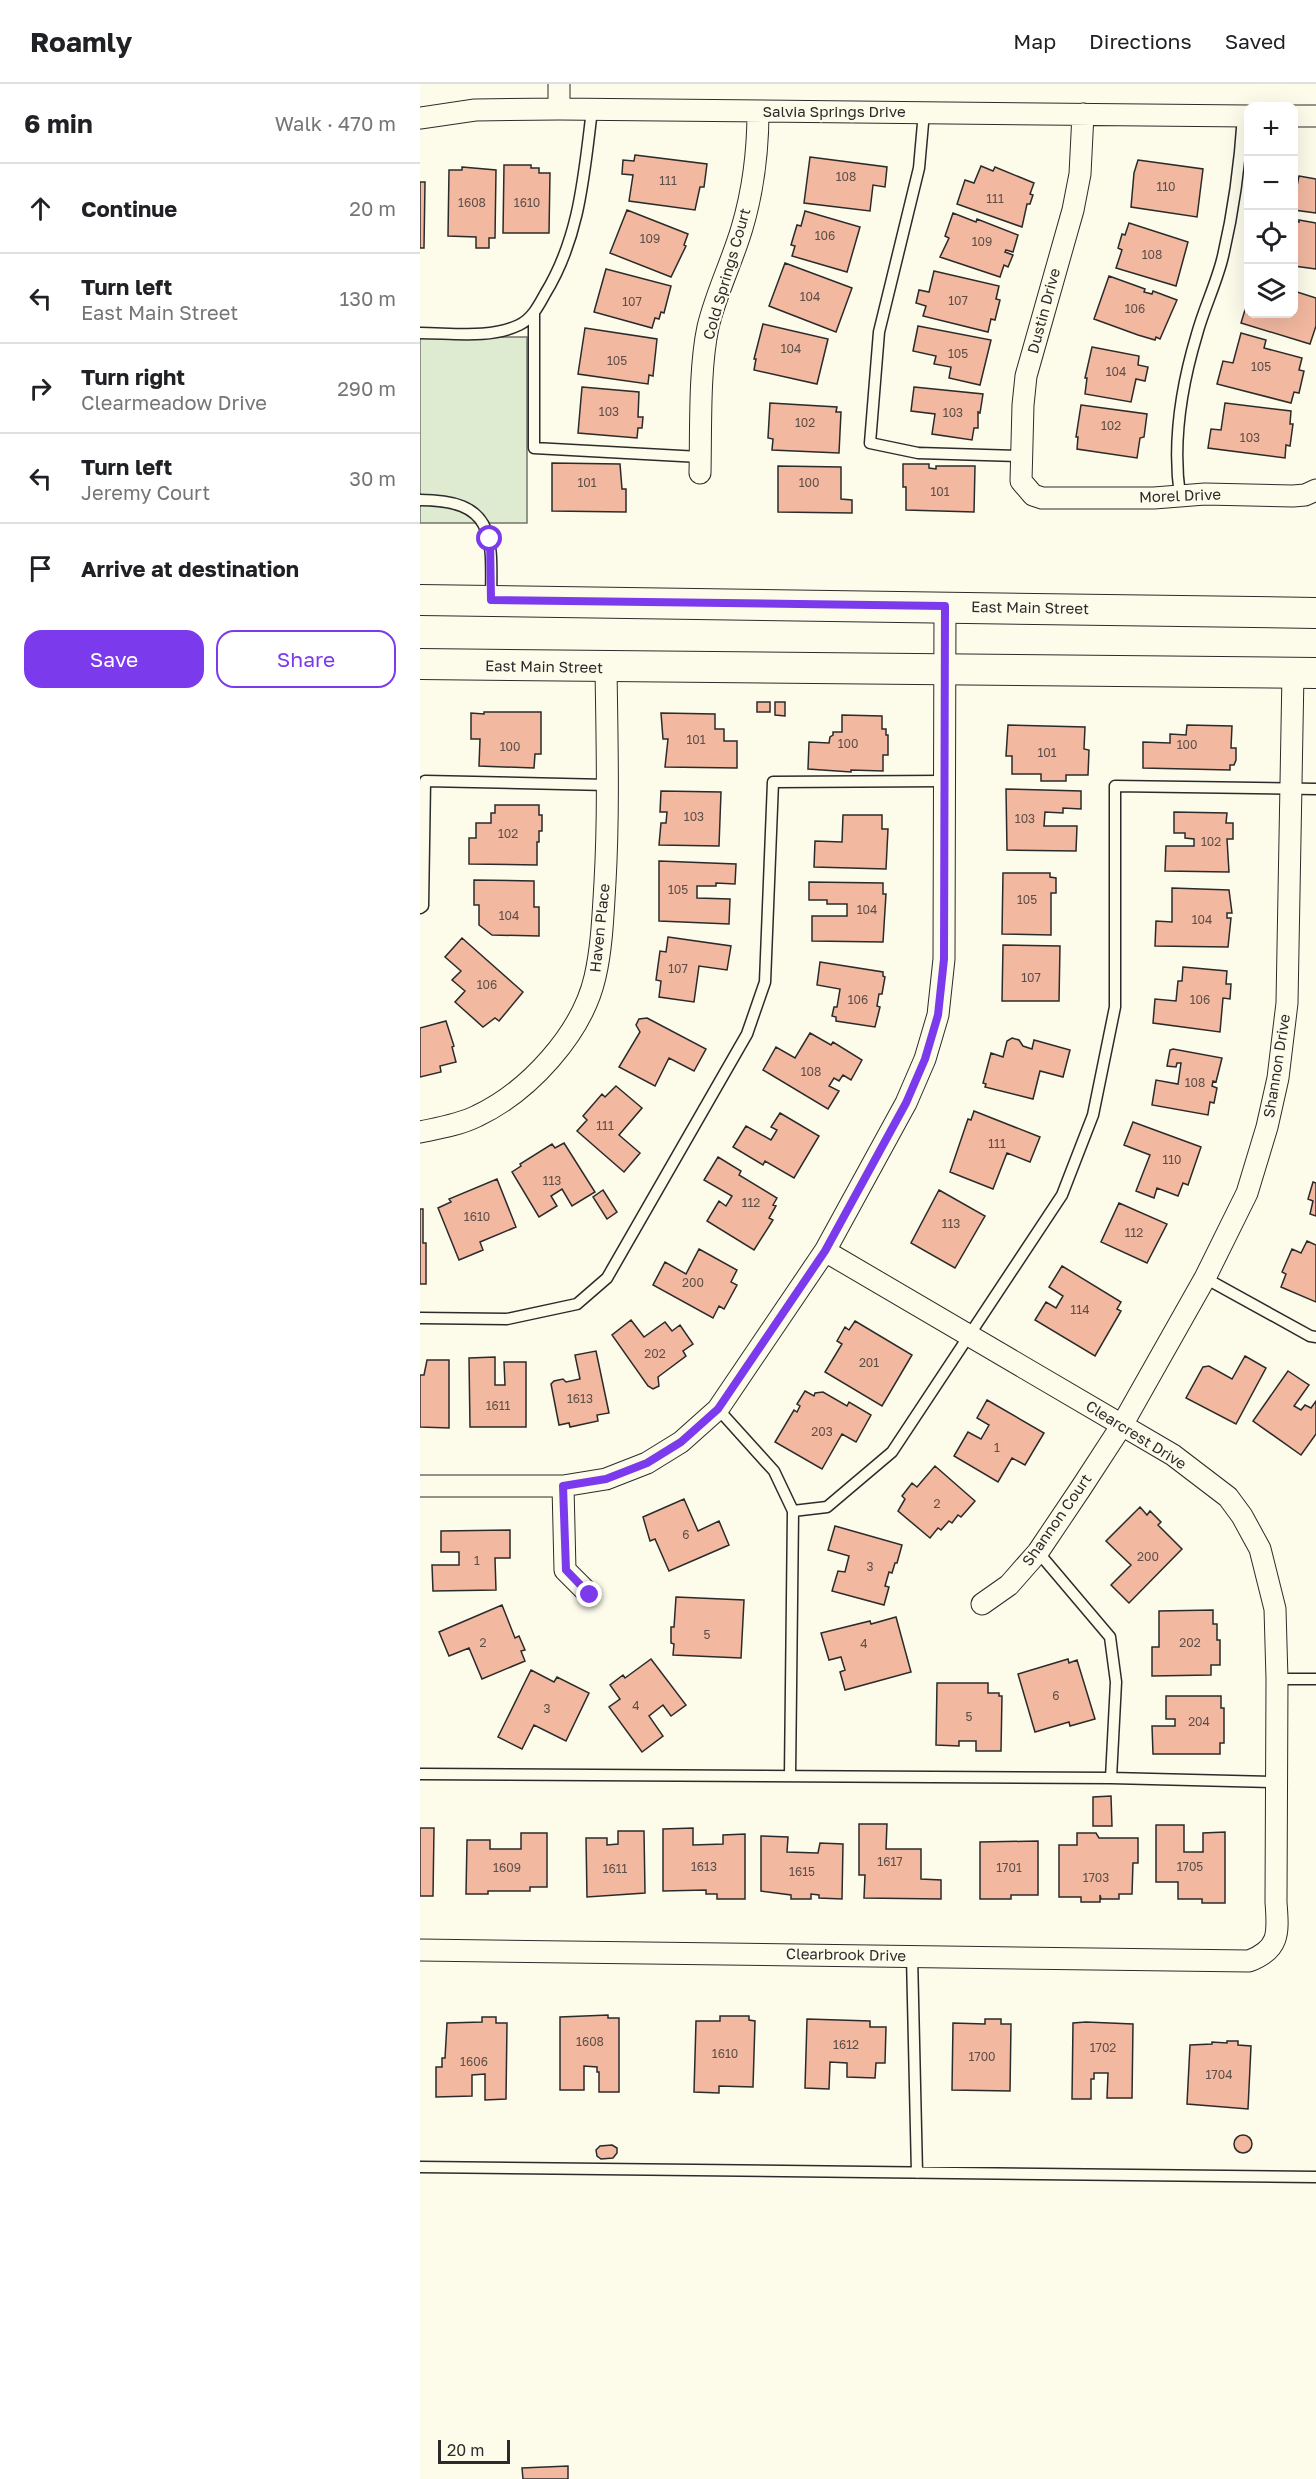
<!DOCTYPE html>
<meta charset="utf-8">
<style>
:root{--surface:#fff;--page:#f2f2f2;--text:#202124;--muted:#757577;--line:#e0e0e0;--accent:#7c3aed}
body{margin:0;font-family:"Golos Text",sans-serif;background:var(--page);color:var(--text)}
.controls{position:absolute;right:18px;top:18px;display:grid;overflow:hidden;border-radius:12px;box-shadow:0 6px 24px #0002}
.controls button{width:54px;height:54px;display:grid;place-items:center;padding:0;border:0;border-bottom:2px solid var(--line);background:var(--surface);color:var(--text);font:30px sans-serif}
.scale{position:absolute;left:18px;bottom:15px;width:72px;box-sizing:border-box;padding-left:6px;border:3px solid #2b2b2b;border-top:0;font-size:16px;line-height:21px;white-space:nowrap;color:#2b2b2b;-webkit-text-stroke:4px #fdfbea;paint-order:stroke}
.stop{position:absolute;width:18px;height:18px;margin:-14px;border:4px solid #7c3aed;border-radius:50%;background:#fff}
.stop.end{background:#7c3aed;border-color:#fff;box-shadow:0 2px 6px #0008}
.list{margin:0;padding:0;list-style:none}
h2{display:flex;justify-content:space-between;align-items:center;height:78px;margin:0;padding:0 24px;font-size:26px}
h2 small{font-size:20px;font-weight:400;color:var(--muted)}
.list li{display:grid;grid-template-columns:39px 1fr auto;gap:18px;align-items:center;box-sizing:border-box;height:90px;padding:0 24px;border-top:2px solid var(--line)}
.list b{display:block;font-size:22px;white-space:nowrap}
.list p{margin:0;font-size:20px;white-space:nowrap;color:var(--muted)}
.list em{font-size:20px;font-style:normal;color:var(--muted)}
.actions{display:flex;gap:12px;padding:18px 24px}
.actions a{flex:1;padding:14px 0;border:2px solid var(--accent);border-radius:18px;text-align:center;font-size:21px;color:var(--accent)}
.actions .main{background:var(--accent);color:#fff}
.icon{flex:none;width:33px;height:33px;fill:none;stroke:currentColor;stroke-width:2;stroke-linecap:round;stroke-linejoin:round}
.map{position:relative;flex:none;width:896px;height:2395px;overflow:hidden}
header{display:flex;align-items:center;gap:36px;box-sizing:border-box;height:84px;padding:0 30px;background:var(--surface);border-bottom:2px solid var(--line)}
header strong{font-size:28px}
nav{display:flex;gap:33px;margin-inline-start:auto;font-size:21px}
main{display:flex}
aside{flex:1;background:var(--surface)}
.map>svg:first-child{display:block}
.green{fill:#deebd1;stroke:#74746e;stroke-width:1.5}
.building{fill:#f2b8a0;stroke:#2b2b2b;stroke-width:1.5}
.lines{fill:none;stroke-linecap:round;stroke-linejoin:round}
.lane-casing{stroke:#2b2b2b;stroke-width:13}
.street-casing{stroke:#2b2b2b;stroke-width:23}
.secondary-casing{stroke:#2b2b2b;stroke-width:32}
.lane{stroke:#fdfbea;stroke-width:10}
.street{stroke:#fdfbea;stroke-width:21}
.secondary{stroke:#fdfbea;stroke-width:30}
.route{stroke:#7c3aed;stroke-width:8}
.labels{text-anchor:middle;stroke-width:4.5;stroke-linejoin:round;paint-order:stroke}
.number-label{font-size:12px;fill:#5d4e48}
.street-label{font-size:15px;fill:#2b2b2b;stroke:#fdfbea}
</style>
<header>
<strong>Roamly</strong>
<nav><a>Map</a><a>Directions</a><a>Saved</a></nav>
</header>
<main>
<aside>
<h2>6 min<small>Walk · 470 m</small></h2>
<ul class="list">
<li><svg class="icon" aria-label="ahead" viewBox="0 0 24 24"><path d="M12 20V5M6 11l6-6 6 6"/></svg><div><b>Continue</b></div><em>20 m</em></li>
<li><svg class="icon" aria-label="left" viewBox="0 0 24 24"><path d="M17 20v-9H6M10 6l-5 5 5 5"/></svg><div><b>Turn left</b><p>East Main Street</p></div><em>130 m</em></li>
<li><svg class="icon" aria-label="right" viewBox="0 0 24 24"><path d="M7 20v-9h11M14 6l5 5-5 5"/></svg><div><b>Turn right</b><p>Clearmeadow Drive</p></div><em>290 m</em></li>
<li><svg class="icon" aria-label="left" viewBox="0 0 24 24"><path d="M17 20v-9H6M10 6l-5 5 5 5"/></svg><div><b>Turn left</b><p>Jeremy Court</p></div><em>30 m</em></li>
<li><svg class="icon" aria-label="arrive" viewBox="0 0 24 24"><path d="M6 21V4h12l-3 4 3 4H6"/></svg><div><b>Arrive at destination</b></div></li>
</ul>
<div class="actions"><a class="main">Save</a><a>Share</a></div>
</aside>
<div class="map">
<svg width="896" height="2395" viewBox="0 0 896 2395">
<rect width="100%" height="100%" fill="#fdfbea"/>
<!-- green -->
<path class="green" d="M0 253H107V439H0Z"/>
<!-- building -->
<path class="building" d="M215 71 287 80 284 103H280L275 126 209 117 213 91 202 90 203 76 214 77Z
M390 73 467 83 465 103 453 101 450 127 384 119Z
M718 76 783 85 777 133 711 123 714 89Z
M84 81H111V84H119V89H130L129 149H83Z
M561 82 573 87 575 83 614 99 610 110 613 111 610 120H607L602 143 537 120 545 96 554 99Z
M42 83 76 86 75 154H69V164H56V153L28 152 29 86H42Z
M879 92 896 95V129L874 126V101L877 102Z
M0 98H5L4 164H0Z
M207 126 268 150 264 161 266 162 251 193 190 169Z
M385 127 440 143 427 188 372 172 375 162 371 161 377 141 381 142Z
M533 129 556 138 557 135 598 151 593 168 586 166 585 168 593 171 588 183 584 181 580 193 520 173 529 154 525 152Z
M879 136 896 139V185L874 182V137L879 138Z
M709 139 768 158 756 202 696 184 702 166 698 164 702 150 705 151Z
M365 179 432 204 416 248 349 222Z
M186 185 251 202 244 229 241 228 239 235 235 234 232 244 174 228Z
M514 187 579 202 576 215 580 216 575 236 571 235 568 248 503 232 506 222 496 219 499 206 509 208Z
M689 192 725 205 724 208 732 210 733 207 757 216 740 255 736 253 735 256 718 251 674 235Z
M874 207 896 214V242L890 260 821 239 828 216V230H874Z
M343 240 408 255 397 300 334 286 336 275H334Z
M498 242 571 256 560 301 529 294 531 283 514 280 516 272 493 267Z
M165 244 237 255 233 292 229 291 228 300 158 290Z
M821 249 846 256 844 264 882 274 879 286 884 287 879 309 874 308 871 319 797 300 803 277 813 279Z
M672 263 719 272 718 281 728 283 725 297 716 295 711 318 665 310 667 294H665Z
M162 303 219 308 218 333H223L222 344H218L217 354 158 349Z
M494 303 563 310 560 329 558 328V344H554L552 356 512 350 515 330 491 327Z
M350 319 417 323 416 328H421L419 369 352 366 353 355 348 354Z
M805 319 871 327 870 340H873L870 362 866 361 865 374 788 364 791 345 801 346Z
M661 321 727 330 724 353 720 354 717 374 657 365 658 353H656Z
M132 379 200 380 202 405H206V428L132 427Z
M483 380H509V384L516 385V382H555L554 428 486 426V403H483Z
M358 382 421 383V415L432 416V429L358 428Z
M337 618H350V628H337Z
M355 618H365V632L355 631Z
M64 628H121V670H115L114 684 59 682 60 655H51V629L64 630Z
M241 629 295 630V645H304V657H317V684L245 683 248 655H243Z
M422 631 462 632V645H466V651H468V671H463V687L431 686V688L388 685 389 658 409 659 410 653 413 651V648H422Z
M588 641 665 643 664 665 669 666 668 691H646V697H621V690H592V672H586Z
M767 641 812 642 811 664H816V676L814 681H810V686L723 684V658L750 659V650L766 651Z
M586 705 661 707V725L643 724V729L625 728 624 742H657L656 767 587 766Z
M241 707 301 708 299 762 239 761 241 739H246L247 728H240Z
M75 721H119V731H122V747H119V758H117V781L49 780V754H56V739H71V729H75Z
M754 728 807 729 806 739H813V755H807L809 788 745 787 746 762H774V755L765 754V749H754Z
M423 731H462V745H468L466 785 394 783 395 757 422 758Z
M239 777 316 780 315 800 296 799V802H277V814L310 815 309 840 239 837Z
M583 789H630V793L636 794V809H631V851L582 850Z
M54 796 114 797V823H119V852L72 851 59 841V821H54Z
M389 798 463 799V810H466L463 858 392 857V832H427V820H407V816H389Z
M752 804 809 806 812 829H807V834H811L808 863 735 862 736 837 752 838Z
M248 853 311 862 307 886 279 882 274 918 239 913 241 897 236 896 240 867 246 868Z
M42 854 103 908 79 937 75 934 63 943 35 918 45 907 32 896 41 887 25 873Z
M583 861 640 862 639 917H582Z
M400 878 463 888V892L465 893 462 910H459L457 922 460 923 455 943 416 937V933L412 932 414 923H417L420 905 397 901Z
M763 883 807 887 806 900H811L810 915 803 914 800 948 733 939 735 915 756 917 758 897H762Z
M227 934 286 965 274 987 249 974 235 1002 199 983 220 948 216 941 219 935Z
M26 937 34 962 32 963 36 978 20 982 21 988 0 993V944Z
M390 949 411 961 413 958 442 976 431 996 423 991 419 997 414 994 409 1002 419 1007 408 1025 343 986 356 963 375 974Z
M592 954 599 956 603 962 612 965 614 956 650 966 643 993 620 987 613 1015 565 1003 566 1000 563 999 571 969 583 973 587 957Z
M753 965 802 974 796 998 793 997 792 1002 797 1004 794 1019 790 1018 788 1031 732 1021 736 996 758 1000 761 979H757L756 983 747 982 750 966Z
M196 1002 222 1024 199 1051 220 1069 204 1088 157 1047 167 1036 163 1032 182 1010 185 1013Z
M554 1027 620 1053 610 1078 587 1069 573 1105 530 1088 548 1035 551 1036Z
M360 1029 399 1052 374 1094 345 1077 343 1081 313 1063 326 1042 351 1056 357 1046 351 1043Z
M713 1038 781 1063 768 1101 763 1099 758 1112 737 1104 734 1114 716 1107 730 1071 704 1061Z
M144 1059 175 1108 152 1122 142 1105 131 1112 137 1122 119 1133 92 1088 101 1082 100 1080 132 1060 135 1064Z
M298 1073 321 1087 319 1091 357 1114 353 1121 356 1122 349 1134 353 1136 334 1166 287 1137 299 1117 306 1122 312 1112 284 1096Z
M77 1095 96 1143 60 1158 63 1166 39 1176 18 1124 31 1118 29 1115Z
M893 1098 896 1099V1132L890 1130 893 1117 888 1115Z
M183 1106 197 1128 187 1135 173 1113Z
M519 1106 565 1132 535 1184 491 1159Z
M699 1119 747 1140 727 1179 681 1158Z
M0 1125H3V1159H6V1200H0Z
M887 1157 896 1161V1218L861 1203 866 1190 862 1188 872 1165 881 1169Z
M279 1165 317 1186 311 1198 317 1201 304 1225 299 1222 293 1234 233 1201 245 1178 266 1190Z
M642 1182 701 1218 697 1225 701 1227 675 1272 615 1236 626 1218 636 1224 643 1212 629 1203Z
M211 1236 224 1253 245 1238 252 1247 260 1241 273 1260 263 1267 266 1272 238 1293 239 1302 233 1305 228 1302 192 1251Z
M435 1237 492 1271 462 1322 405 1288 422 1260 417 1257 425 1243 429 1246Z
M176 1267 189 1329 177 1331 178 1337 150 1343 149 1339 139 1341 131 1300 134 1297 143 1295 146 1298 160 1295 155 1271Z
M825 1272 846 1284 816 1340 766 1314 783 1283 789 1282 812 1295Z
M75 1273V1301H85L84 1278H106V1343H50L49 1274Z
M7 1276H29V1344L0 1343V1291H4Z
M868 1287 889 1301 874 1322 881 1326 885 1321 891 1324 896 1317V1350L881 1371 833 1337Z
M385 1307 394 1312 395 1309 403 1308 427 1322 429 1318 451 1331 436 1358 422 1350 402 1385 355 1358 374 1326 377 1328 380 1322 377 1320Z
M567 1316 624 1349 605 1381 592 1374 578 1398 534 1372 548 1348 561 1355 569 1341 557 1334Z
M515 1382 555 1417 541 1433 538 1431 532 1439 529 1437 521 1446 518 1444 510 1454 478 1427 485 1415 482 1412 492 1399 497 1403Z
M264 1415 278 1447 299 1437 309 1461 249 1487 235 1455 230 1457 223 1433Z
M720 1423 727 1431 730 1427 741 1438 738 1441 762 1465 709 1519 691 1501 711 1481 686 1457Z
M415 1442 482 1461 477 1479H475L472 1489 469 1488 465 1502 469 1503 464 1521 412 1507 418 1487 425 1488 429 1472 408 1466Z
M90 1446V1474H75L76 1506 13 1507 12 1481H39V1468H21V1447Z
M256 1513 324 1516 321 1574 253 1571 254 1560 251 1559V1543H254Z
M82 1521 95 1554 99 1552 105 1566 101 1567 105 1577 62 1595 49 1564 29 1572 19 1548Z
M793 1526V1540H797V1556H800V1581H791V1591L732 1592V1563H739V1527Z
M476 1533 491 1588 425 1606 420 1588 425 1586 421 1573 409 1576 401 1549 450 1537 451 1540Z
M231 1575 266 1621 251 1632 243 1621 229 1632 243 1652 222 1668 189 1623 200 1615 190 1601 203 1591 205 1594Z
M648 1575 649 1579 657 1576 675 1635 650 1642 649 1638 615 1648 598 1590Z
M111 1586 134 1598 137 1593 169 1609 146 1657 114 1641 102 1665 78 1653Z
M517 1599H568V1609H579V1612H582L581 1667H556V1657H539V1662L516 1661Z
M746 1612H801V1624H804V1659H800V1670H733L732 1642H755V1635H746Z
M691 1712 692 1742H673V1713Z
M439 1740H467L466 1765H501V1795L521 1796V1815L444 1814 445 1791H439Z
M736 1741H764V1768H783V1749L805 1748V1819H782V1815H758V1798H736Z
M0 1744H14L13 1812H0Z
M273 1744V1761L303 1760V1751L325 1750V1815H297V1810H286V1806L243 1807V1745Z
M198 1747H224L225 1809 167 1813 166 1754H187V1761L198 1760Z
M101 1749H127V1803H110V1807H68V1810H46L47 1756H70V1765H101Z
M657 1749H676L679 1754H718V1779H713L712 1810H699V1815H681L680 1811V1818H661V1813H639V1761H657Z
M341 1752 368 1753 367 1768 398 1769 400 1759 423 1760 422 1815 399 1814V1811L391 1810V1815H371V1811L341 1807Z
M618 1757V1811H591V1815H560V1758Z
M188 1931V1934H199V2008H179V1988H177V1983L164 1982V2006H140V1933Z
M300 1932H329V1936L335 1937 333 2003 299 2002V2009L274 2008 276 1937H300Z
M62 1933H76V1939H87L86 2015 65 2016V1990L52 1991V2012L16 2013V1983H22V1974H25L27 1939 62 1938Z
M387 1935 450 1937V1943H466L465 1979H456L455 1994 427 1993V1979L410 1978 409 2005 385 2004Z
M565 1935H581V1940H591L590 2007 532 2006 533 1939 565 1940Z
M666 1938 713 1940 712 2014H687L688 1989H674V1995H671V2015H652L653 1939Z
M807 1957H818V1961L831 1962 828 2025 767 2020 770 1961 792 1960V1958L807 1959Z
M814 2060a9 9 0 1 1 18 0a9 9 0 1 1-18 0Z
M192 2061 197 2064V2069L193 2074 181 2075 177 2072 176 2066 180 2062Z
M148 2382V2395H103L102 2384Z"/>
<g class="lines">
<defs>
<path id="lane" d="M504 28 499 84 459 248 450 359 498 369 600 372
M114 229V364L280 373
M0 249C32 249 70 255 99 241 112 235 119 221 125 210 160 153 164 90 172 26
M760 412C752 357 761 303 777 250 784 224 797 198 803 172 814 125 820 79 823 32
M0 416C76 416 72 453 71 516
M0 824 3 822 5 697 187 701
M785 1194 890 1252 896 1253
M0 1234 87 1235 157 1220 187 1194 327 950 345 898 353 698 524 697
M298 1325 354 1387 373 1427 370 1692
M373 1427 407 1423 472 1368 642 1111 673 1031 695 923V702L896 705
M857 1595H896
M0 1690 691 1694 696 1598 690 1553 618 1468
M691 1694 857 1698
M492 1872 497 2089
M0 2083 896 2093"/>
<path id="street" d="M139 0V25
M663 30 660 90 653 126 606 292 603 321 601 397 613 411 622 414H734L785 410 873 412 885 411 896 406
M874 32H896
M0 34 55 26 139 25 828 32
M280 389C281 346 279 285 288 243 296 209 312 178 322 144 333 107 338 66 338 27
M0 1048C19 1044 39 1041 57 1032 108 1008 162 950 175 893 182 863 183 830 185 798 189 727 187 655 186 584
M0 1402H143L186 1395 227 1379 261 1358 298 1325 405 1167 486 1019 505 975 518 931 524 875 525 522
M143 1402 145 1486 170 1511
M562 1520 589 1501 618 1468 661 1404 702 1341 785 1194 827 1109 847 1043 858 994 867 919 873 589
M0 1866 829 1877C861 1865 858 1847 856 1818L857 1595 855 1525 840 1465 822 1432 808 1413 753 1371 405 1167"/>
<path id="secondary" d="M0 516 896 529
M0 580 896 589"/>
</defs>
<!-- lane casing -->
<use href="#lane" class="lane-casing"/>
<!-- street casing -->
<use href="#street" class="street-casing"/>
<!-- secondary casing -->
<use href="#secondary" class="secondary-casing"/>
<!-- lane -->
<use href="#lane" class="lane"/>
<!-- street -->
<use href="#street" class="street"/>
<!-- secondary -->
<use href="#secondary" class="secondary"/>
</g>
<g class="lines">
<!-- route -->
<path class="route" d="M70 455 71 516 525 522 524 875 518 931 505 975 486 1019 405 1167 298 1325 261 1358 227 1379 186 1395 143 1402 146 1486 170 1511"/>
</g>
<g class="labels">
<!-- number labels -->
<g class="number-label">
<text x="426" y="97">108</text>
<text x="248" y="101">111</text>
<text x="746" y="107">110</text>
<text x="575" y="119">111</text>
<text x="52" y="123">1608</text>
<text x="107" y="123">1610</text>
<text x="405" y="156">106</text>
<text x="230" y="159">109</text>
<text x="562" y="162">109</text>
<text x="732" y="175">108</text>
<text x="390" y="217">104</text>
<text x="538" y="221">107</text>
<text x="212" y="222">107</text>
<text x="715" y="229">106</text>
<text x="371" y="269">104</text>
<text x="538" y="274">105</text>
<text x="197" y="281">105</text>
<text x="841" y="287">105</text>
<text x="696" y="292">104</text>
<text x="189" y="332">103</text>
<text x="533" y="333">103</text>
<text x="385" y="343">102</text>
<text x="691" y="346">102</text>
<text x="830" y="358">103</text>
<text x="167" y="403">101</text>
<text x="389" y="403">100</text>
<text x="520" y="412">101</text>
<text x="276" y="660">101</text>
<text x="428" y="664">100</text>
<text x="767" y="665">100</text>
<text x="90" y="667">100</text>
<text x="627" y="673">101</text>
<text x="274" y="737">103</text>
<text x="605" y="739">103</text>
<text x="88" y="754">102</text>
<text x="791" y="762">102</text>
<text x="258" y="810">105</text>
<text x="607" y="820">105</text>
<text x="447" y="830">104</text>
<text x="89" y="836">104</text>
<text x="782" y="840">104</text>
<text x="258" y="889">107</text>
<text x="611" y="898">107</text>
<text x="67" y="905">106</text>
<text x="438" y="920">106</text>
<text x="780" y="920">106</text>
<text x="391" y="992">108</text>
<text x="775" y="1003">108</text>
<text x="185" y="1046">111</text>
<text x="577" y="1064">111</text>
<text x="752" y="1080">110</text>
<text x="132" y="1101">113</text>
<text x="331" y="1123">112</text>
<text x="57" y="1137">1610</text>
<text x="531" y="1144">113</text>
<text x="714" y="1153">112</text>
<text x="273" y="1203">200</text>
<text x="660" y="1230">114</text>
<text x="235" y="1274">202</text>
<text x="449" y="1283">201</text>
<text x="160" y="1319">1613</text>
<text x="78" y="1326">1611</text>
<text x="402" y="1352">203</text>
<text x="577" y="1368">1</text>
<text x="517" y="1424">2</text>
<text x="266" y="1455">6</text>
<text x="728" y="1477">200</text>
<text x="57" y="1481">1</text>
<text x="450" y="1487">3</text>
<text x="287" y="1555">5</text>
<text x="63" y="1563">2</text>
<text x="770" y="1563">202</text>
<text x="444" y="1564">4</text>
<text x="636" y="1616">6</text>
<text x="216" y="1626">4</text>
<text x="127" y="1629">3</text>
<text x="549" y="1637">5</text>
<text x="779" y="1642">204</text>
<text x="470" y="1782">1617</text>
<text x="284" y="1787">1613</text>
<text x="770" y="1787">1705</text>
<text x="87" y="1788">1609</text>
<text x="589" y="1788">1701</text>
<text x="195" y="1789">1611</text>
<text x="382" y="1792">1615</text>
<text x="676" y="1798">1703</text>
<text x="170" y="1962">1608</text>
<text x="426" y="1965">1612</text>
<text x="683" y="1968">1702</text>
<text x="305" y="1974">1610</text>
<text x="562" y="1977">1700</text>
<text x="54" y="1982">1606</text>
<text x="799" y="1995">1704</text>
</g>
<!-- street labels -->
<g class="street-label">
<text x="414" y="33">Salvia Springs Drive</text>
<text transform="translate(307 190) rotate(-74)" y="5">Cold Springs Court</text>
<text transform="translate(624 227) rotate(-75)" y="5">Dustin Drive</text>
<text transform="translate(760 412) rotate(-2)" y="5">Morel Drive</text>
<text transform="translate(610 524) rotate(1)" y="5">East Main Street</text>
<text transform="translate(124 583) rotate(1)" y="5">East Main Street</text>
<text transform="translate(180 844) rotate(-84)" y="5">Haven Place</text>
<text transform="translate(857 982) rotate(-81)" y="5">Shannon Drive</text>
<text transform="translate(716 1351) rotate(32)" y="5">Clearcrest Drive</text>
<text transform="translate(637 1436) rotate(-55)" y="5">Shannon Court</text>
<text transform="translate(426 1871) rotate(1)" y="5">Clearbrook Drive</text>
</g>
</g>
</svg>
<div class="controls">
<button>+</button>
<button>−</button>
<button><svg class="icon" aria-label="locate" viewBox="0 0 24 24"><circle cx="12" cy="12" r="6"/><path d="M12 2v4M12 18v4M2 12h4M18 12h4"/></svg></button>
<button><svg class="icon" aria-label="layers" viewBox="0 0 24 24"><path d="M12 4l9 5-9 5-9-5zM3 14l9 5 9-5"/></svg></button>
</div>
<div class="scale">20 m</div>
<div class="stop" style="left:70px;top:455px"></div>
<div class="stop end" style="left:170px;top:1511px"></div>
</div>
</main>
